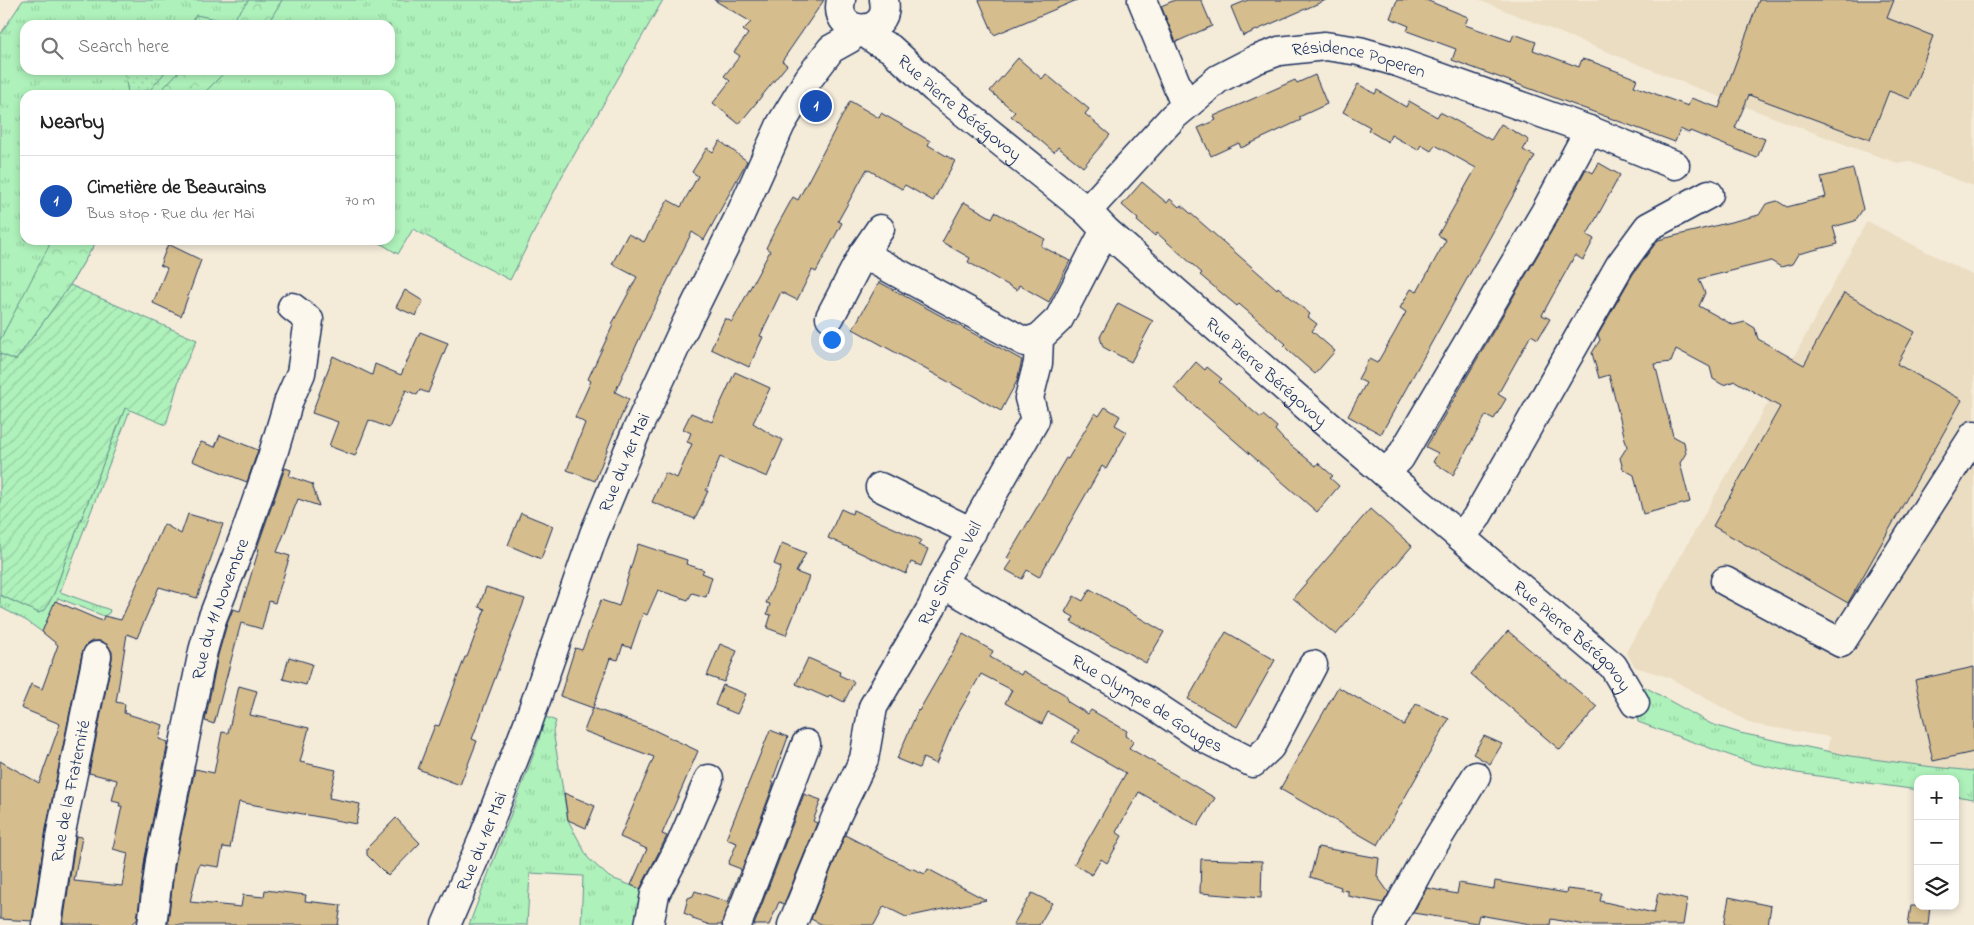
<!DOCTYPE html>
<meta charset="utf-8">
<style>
:root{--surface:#fff;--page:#f2f2f2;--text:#222;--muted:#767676;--line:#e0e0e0;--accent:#c8321e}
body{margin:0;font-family:"Indie Flower",sans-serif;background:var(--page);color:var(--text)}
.controls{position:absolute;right:15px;bottom:15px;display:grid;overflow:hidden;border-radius:10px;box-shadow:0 2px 8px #0003}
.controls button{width:45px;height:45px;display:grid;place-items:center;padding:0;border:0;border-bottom:1px solid var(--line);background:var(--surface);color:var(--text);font:25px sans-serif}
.you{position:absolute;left:831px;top:339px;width:18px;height:18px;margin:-12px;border:4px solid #fff;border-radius:50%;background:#1a73e8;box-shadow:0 0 0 8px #1a73e833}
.badge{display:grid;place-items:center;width:32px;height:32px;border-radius:50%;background:var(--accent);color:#fff;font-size:16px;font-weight:700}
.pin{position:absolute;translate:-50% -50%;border:2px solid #fff;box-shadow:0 1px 5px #0006}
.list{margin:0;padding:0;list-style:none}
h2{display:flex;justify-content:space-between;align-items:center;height:65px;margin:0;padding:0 20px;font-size:21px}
h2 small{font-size:16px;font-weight:400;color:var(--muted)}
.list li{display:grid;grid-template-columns:32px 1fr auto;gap:15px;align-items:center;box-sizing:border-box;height:90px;padding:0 20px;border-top:1px solid var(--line)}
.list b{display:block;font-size:19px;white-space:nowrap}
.list p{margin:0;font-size:16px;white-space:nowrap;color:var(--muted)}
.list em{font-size:16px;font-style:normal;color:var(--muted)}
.icon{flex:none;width:28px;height:28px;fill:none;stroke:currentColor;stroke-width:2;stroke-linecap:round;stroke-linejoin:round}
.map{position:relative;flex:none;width:1974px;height:925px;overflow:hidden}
.search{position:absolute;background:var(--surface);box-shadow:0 2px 8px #0003;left:20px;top:20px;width:375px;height:55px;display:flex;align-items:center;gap:12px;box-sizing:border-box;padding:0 18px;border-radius:15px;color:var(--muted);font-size:19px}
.panel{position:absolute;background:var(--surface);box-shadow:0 2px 8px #0003;left:20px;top:90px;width:375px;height:155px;border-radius:15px}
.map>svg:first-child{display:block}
.built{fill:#ebddc2}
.grass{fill:url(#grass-tufts);stroke:#64908c;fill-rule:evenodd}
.forest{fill:url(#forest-crowns);stroke:#64908c}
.park{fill:url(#park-dots);stroke:#64908c}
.garden{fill:url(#garden-furrows);stroke:#64908c}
.building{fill:#d6bd8d;stroke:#1b2f5e}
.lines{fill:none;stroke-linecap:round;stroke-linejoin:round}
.minor-casing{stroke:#1b2f5e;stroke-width:31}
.minor{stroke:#fbf7ec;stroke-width:28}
.labels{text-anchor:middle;stroke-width:5;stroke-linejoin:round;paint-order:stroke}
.street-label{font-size:18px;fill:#1b2f5e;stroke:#fbf7ec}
</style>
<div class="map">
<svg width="1974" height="925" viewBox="0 0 1974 925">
<defs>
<pattern id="grass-tufts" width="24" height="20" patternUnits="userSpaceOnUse" patternTransform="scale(1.25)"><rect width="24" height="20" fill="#aef1ba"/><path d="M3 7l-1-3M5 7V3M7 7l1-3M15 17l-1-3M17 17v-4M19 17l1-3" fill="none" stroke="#95cfa2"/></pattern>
<pattern id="forest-crowns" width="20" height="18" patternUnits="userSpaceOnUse" patternTransform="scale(1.25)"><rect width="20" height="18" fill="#aef1ba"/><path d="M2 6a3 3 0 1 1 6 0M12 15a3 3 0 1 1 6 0" fill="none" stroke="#95cfa2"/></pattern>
<pattern id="park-dots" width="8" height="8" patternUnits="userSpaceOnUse" patternTransform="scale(1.25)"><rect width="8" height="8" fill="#aef1ba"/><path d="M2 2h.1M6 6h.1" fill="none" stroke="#95cfa2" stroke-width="1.8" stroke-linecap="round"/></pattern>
<pattern id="garden-furrows" width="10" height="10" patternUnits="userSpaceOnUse" patternTransform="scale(1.25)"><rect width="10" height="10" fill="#aef1ba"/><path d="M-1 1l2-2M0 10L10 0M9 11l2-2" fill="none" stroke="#95cfa2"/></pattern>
</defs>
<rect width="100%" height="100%" fill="#f4ebd9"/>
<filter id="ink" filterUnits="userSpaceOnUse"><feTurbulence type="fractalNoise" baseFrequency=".02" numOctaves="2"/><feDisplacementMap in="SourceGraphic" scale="10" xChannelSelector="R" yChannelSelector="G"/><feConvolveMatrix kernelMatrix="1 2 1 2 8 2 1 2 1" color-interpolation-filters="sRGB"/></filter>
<g filter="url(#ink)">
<!-- built -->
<path class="built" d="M1479 0H1974V186L1910 162 1898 163 1857 149 1712 94Z
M1867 221 1974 276V771L1933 767 1850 756 1827 751 1830 737 1752 724 1668 677 1635 667 1626 652 1793 359Z"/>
<!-- grass -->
<path class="grass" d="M23 0H663L562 176 510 280 413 229 398 254 375 240H390V95H25V240H97L70 285 0 354V35ZM25 25H390V70H25Z
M125 408 130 410 60 592 110 610 109 613 104 616 58 598 42 632 27 621 0 607V595L39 613 55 591 69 550Z
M1645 687 1711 724 1740 733 1850 756 1933 767 1974 771V799L1955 796V779H1918V790L1797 773 1751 763 1638 722 1635 703Z
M543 716 556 721 553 731 568 820 588 858 609 877 648 892 633 925H581L583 876 530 873 527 925H469L539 740Z"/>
<!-- forest -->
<path class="forest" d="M249 0H282L267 25H189L196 15 231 22Z
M180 70H227L202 95H157Z
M52 240H97L70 285 16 360 0 354V340Z"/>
<!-- park -->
<path class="park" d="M124 70H167L150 90 128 93Z"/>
<!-- garden -->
<path class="garden" d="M70 285 197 340 181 373 166 425 125 408 69 550 55 591 46 609 39 613 0 595V354L16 360Z"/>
<!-- building -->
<path class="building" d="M714 0H824L782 61 787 65 739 124 713 103 730 81 724 76 740 56 734 52 748 34 743 30 751 22Z
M979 0H1077L994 35Z
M1175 0H1201L1212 26 1176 42 1161 6Z
M1248 0H1326L1243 36 1231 7Z
M1397 0H1426L1468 17 1465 25 1511 41 1514 34 1536 42 1533 50 1579 67 1582 59 1593 62 1637 79 1634 86 1688 106 1691 98 1719 108 1759 0H1894L1887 18 1933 36 1910 99 1889 91 1870 140 1749 95 1735 128 1765 139 1757 158 1690 131 1689 133 1680 129 1675 142 1452 60 1456 49 1407 31 1409 26 1390 18Z
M1018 58 1042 79 1046 74 1058 84 1089 109 1085 114 1110 135 1083 167 1058 147 1054 152 1011 116 1015 112 990 91Z
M1315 75 1327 104 1299 117 1301 120 1241 148 1239 143 1211 156 1198 128 1216 120 1214 116 1257 97 1295 80 1297 83Z
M1358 84 1375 94 1377 90 1406 107 1409 101 1437 117 1440 112 1491 140 1501 124 1529 140 1523 150 1535 156 1381 434 1348 416 1366 383 1358 379 1369 359 1377 363 1394 334 1406 312 1400 308 1411 289 1417 292 1446 240 1438 235 1476 168 1435 145 1431 151 1421 145 1418 150 1391 135 1388 142 1368 130 1370 127 1343 112Z
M850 101 879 118 881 113 930 141 928 145 955 161 933 201 905 185 902 189 867 169 838 221 842 223 816 272 812 270 797 300 781 292 760 336 763 337 749 367 711 349 725 318 732 322 770 251 766 248 776 228 793 197 798 200Z
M720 141 747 161 704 240 692 232 647 322 615 392 629 399 612 437 595 481 567 470 585 423 575 417 591 381 588 379 613 325 612 324 637 277 612 264 628 234 644 242 668 200 681 207 698 176 692 172 707 148 713 152Z
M1599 163 1620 175 1587 235 1594 239 1583 260 1575 255 1542 315 1550 319 1538 339 1531 335 1498 394 1506 399 1494 419 1486 415 1453 475 1433 462 1438 453 1426 447 1558 220 1586 169 1593 173Z
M1853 169 1863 209 1855 221 1833 227 1838 244 1798 254 1792 264 1781 267 1771 261 1699 279 1705 293 1699 306 1733 325 1745 322 1755 328 1758 339 1804 365 1844 293 1915 332 1897 364 1962 400 1848 603 1713 526 1780 407 1735 381 1723 385 1713 379 1710 367 1676 349 1671 362 1655 364 1673 436 1684 442 1686 453 1680 463 1690 502 1643 514 1634 475 1623 469 1620 458 1627 447 1609 375 1599 378 1592 353 1600 340 1598 335 1633 274 1658 240 1759 215 1766 204 1777 201 1787 207 1826 197 1821 177Z
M1142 182 1167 203 1170 199 1179 207 1181 205 1277 289 1278 287 1310 314 1308 317 1317 324 1312 331 1335 351 1315 374 1291 353 1284 346 1286 344 1239 304 1237 306 1219 291 1200 275 1202 273 1157 233 1155 236 1137 221 1138 219 1122 205Z
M964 202 992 218 995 212 1045 239 1041 246 1070 261 1049 302 1019 285 1017 290 997 279 968 262 970 258 942 242Z
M168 244 201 260 181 316 153 303 167 268 160 265Z
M879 282 1022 360 1017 381 1001 411 853 329Z
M405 290 423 301 416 316 396 307Z
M1118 303 1153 321 1131 362 1103 347 1100 337Z
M420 332 448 343 428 393 420 390 417 395 406 390 389 428 369 420 355 456 329 446 338 422 312 413 333 356 372 375 375 364 401 375Z
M1196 362 1205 370 1207 367 1222 379 1219 382 1261 418 1263 415 1277 427 1275 430 1283 439 1316 466 1318 463 1333 476 1330 478 1339 486 1317 512 1174 388Z
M735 372 770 388 753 423 772 435 783 440 767 477 720 457 706 491H708L695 519 652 502 665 473 677 478 692 444 687 442 691 433 683 429 691 413 712 422Z
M1105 407 1120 416 1115 425 1127 432 1106 469 1102 466 1039 577 1027 570 1022 579 1006 570 1012 561 1007 558 1066 458 1068 459 1095 413 1099 416Z
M220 435 258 450 247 482 192 461 201 442 215 447Z
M285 468 291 470 289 476 312 484 319 506 298 499 277 552 290 556 275 603 269 601 262 629 241 623 214 724 205 721 218 655 227 624 233 609 240 611 259 549 257 548Z
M841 509 852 514 853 510 921 540 918 545 928 549 921 566 911 562 906 574 828 538Z
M1370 509 1412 546 1336 635 1293 598Z
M521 513 553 526 541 559 508 545Z
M188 514 223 524 197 598 159 587 137 638 127 634 116 702 125 704 124 713 163 725 159 739 168 742 145 858 137 920 131 925 63 924 76 836 82 837 74 881 122 886 128 853 113 849 122 806H119L120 803 112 801 117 780 89 773 112 659V652L108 645 100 641H92L86 645 82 653 46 829 32 921 0 919V761L39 783 60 724 21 708 31 684 42 689 58 645 42 632 55 601 102 621 104 616 121 620 164 524 181 534Z
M782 543 806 553 796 572 809 577 786 635 767 628 771 615 767 614 770 604 766 603 781 567 774 564Z
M638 544 687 560 686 564 704 570 702 573 712 577 706 597 692 593 688 600 658 590 647 615 643 613 631 648 623 645 618 660 610 658 593 708 560 696 575 648 582 650 601 600 619 606Z
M486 587 525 599 472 739 477 741 460 785 418 769 435 725 439 726 465 657H467L485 609 479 607Z
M1090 589 1164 632 1146 663 1071 622 1074 617 1065 612 1074 596 1083 601Z
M1508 631 1597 707 1560 750 1471 674Z
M1226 632 1275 660 1237 727 1188 699Z
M963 634 993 651 990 657 1021 675 1023 671 1064 694 1068 702 1088 714 1091 710 1127 731 1125 736 1134 741 1129 748 1215 798 1198 826 1139 792 1116 832 1122 836 1107 863 1101 859 1092 875 1074 864 1126 773 1072 742 1079 730 1048 712 1042 724 1005 703 1012 690 981 674 954 721 936 764 923 758 919 768 897 759 918 710 919 711Z
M720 644 737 651 724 682 707 676Z
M289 657 312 664 306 685 283 679Z
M808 658 840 672 839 675 854 682 844 702 830 695 828 698 796 684Z
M1974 667V752L1933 761 1915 680Z
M723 685 746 694 737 714 715 705Z
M239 686 257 691 250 715 309 728 300 762 336 770 329 798 360 804 356 824 239 802 230 848 223 847 219 867 199 864 190 902 241 907 243 895 264 897 265 890 306 895 305 901 341 905 338 925H170L168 922 175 864 195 769 214 773 222 732 228 733Z
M1338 687 1404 725 1416 704 1449 719 1378 845 1280 789Z
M593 708 652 729 698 751 662 834 667 836 640 889 631 885 647 849 620 837 654 757 584 731Z
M770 730 788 737 772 782 774 783 722 925H710L693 919V917L684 913 688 898 693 896 695 891 728 902 741 869 728 864 737 843 726 839Z
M1484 736 1502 744 1490 764 1473 754Z
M564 793 595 806 586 828 568 820Z
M804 794 821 800 813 821 817 823 784 904 779 902 769 925H754Z
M396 818 420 843 388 876 367 855V848Z
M845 835 911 869V868L925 874 928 869 986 900 906 917 884 906 874 925H823L811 919Z
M1318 847 1379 858 1377 876 1389 893 1383 903 1348 896V891L1340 890 1341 887 1310 877Z
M1201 859 1262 861 1261 898 1200 893Z
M1495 881 1566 893 1567 889 1602 893 1600 901 1654 913 1658 893 1687 900 1683 925H1585L1551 919 1550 925H1536L1479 915 1477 923 1413 913 1427 888 1457 894 1459 883 1494 889Z
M1032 893 1052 903 1039 925H1013Z
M1729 897 1771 906 1768 925H1724Z
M1911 906H1930L1928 925H1908Z"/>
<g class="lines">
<defs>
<g id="minor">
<path d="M841 0C832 38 892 38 884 0"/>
<path d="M1142 0 1185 105"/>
<path id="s1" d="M861 30 878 42 890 48 935 89 1087 211 1105 230 1321 419 1613 666 1635 703"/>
<path id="s2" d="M1087 211 1174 116 1218 79 1255 60 1279 51 1325 46 1359 51 1397 62 1589 130 1675 165"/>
<path d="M863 254 1025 342 1039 338"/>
<path d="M830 317 863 254 880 229"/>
<path d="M1385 473 1400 458 1545 212 1589 130"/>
<path d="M880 487 972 532"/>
<path d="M1461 537 1476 518 1620 265 1648 227 1709 194"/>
<path d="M1725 581 1841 643 1974 435"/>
<path id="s3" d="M942 583 1152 704 1200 736 1253 763 1270 747 1313 665"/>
<path id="s4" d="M47 925 61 832 97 656"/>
<path id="s5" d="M152 925 160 861 203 651 212 619 244 537 272 457 289 400 301 373 309 320 292 307"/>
<path id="s6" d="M446 925 482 841 528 723 594 534 636 432 687 322 740 215 781 124 809 78 831 49 849 39 859 29"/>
<path d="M649 925 655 894 681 844 709 779"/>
<path d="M737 925 806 744"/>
<path id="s7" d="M792 925 836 817 864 759 873 707 932 607 942 583 1035 420 1029 398 1038 363 1039 338 1059 319 1105 230"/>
<path d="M1389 925 1422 864 1476 776"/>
</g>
</defs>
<!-- minor casing -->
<use href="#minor" class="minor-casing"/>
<!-- minor -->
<use href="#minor" class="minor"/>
</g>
</g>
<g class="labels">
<!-- street labels -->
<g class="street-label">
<text dy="6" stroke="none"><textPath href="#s2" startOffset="335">Résidence Poperen</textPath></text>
<text dy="6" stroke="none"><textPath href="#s1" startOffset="126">Rue Pierre Bérégovoy</textPath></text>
<text dy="6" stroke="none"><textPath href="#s1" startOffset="531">Rue Pierre Bérégovoy</textPath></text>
<text dy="6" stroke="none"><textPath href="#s6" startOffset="496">Rue du 1er Mai</textPath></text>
<text dy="6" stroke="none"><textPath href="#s7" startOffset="388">Rue Simone Veil</textPath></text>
<text dy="6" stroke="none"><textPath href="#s5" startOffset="324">Rue du 11 Novembre</textPath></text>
<text dy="6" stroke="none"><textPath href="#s1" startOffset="936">Rue Pierre Bérégovoy</textPath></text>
<text dy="6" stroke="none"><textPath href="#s3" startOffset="238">Rue Olympe de Gouges</textPath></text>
<text dy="6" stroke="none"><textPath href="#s4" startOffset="136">Rue de la Fraternité</textPath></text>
<text dy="6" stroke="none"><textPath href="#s6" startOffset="91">Rue du 1er Mai</textPath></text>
</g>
</g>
</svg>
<div class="controls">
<button>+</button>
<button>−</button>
<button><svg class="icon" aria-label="layers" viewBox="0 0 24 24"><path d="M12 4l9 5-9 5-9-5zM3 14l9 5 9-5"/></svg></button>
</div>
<div class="you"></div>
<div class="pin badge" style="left:816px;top:106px;background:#1a4fb4">1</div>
<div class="search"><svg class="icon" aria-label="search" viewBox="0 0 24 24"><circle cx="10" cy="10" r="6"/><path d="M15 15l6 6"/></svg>Search here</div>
<section class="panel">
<h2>Nearby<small></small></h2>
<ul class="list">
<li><span class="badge" style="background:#1a4fb4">1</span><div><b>Cimetière de Beaurains</b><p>Bus stop · Rue du 1er Mai</p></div><em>70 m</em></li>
</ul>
</section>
</div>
